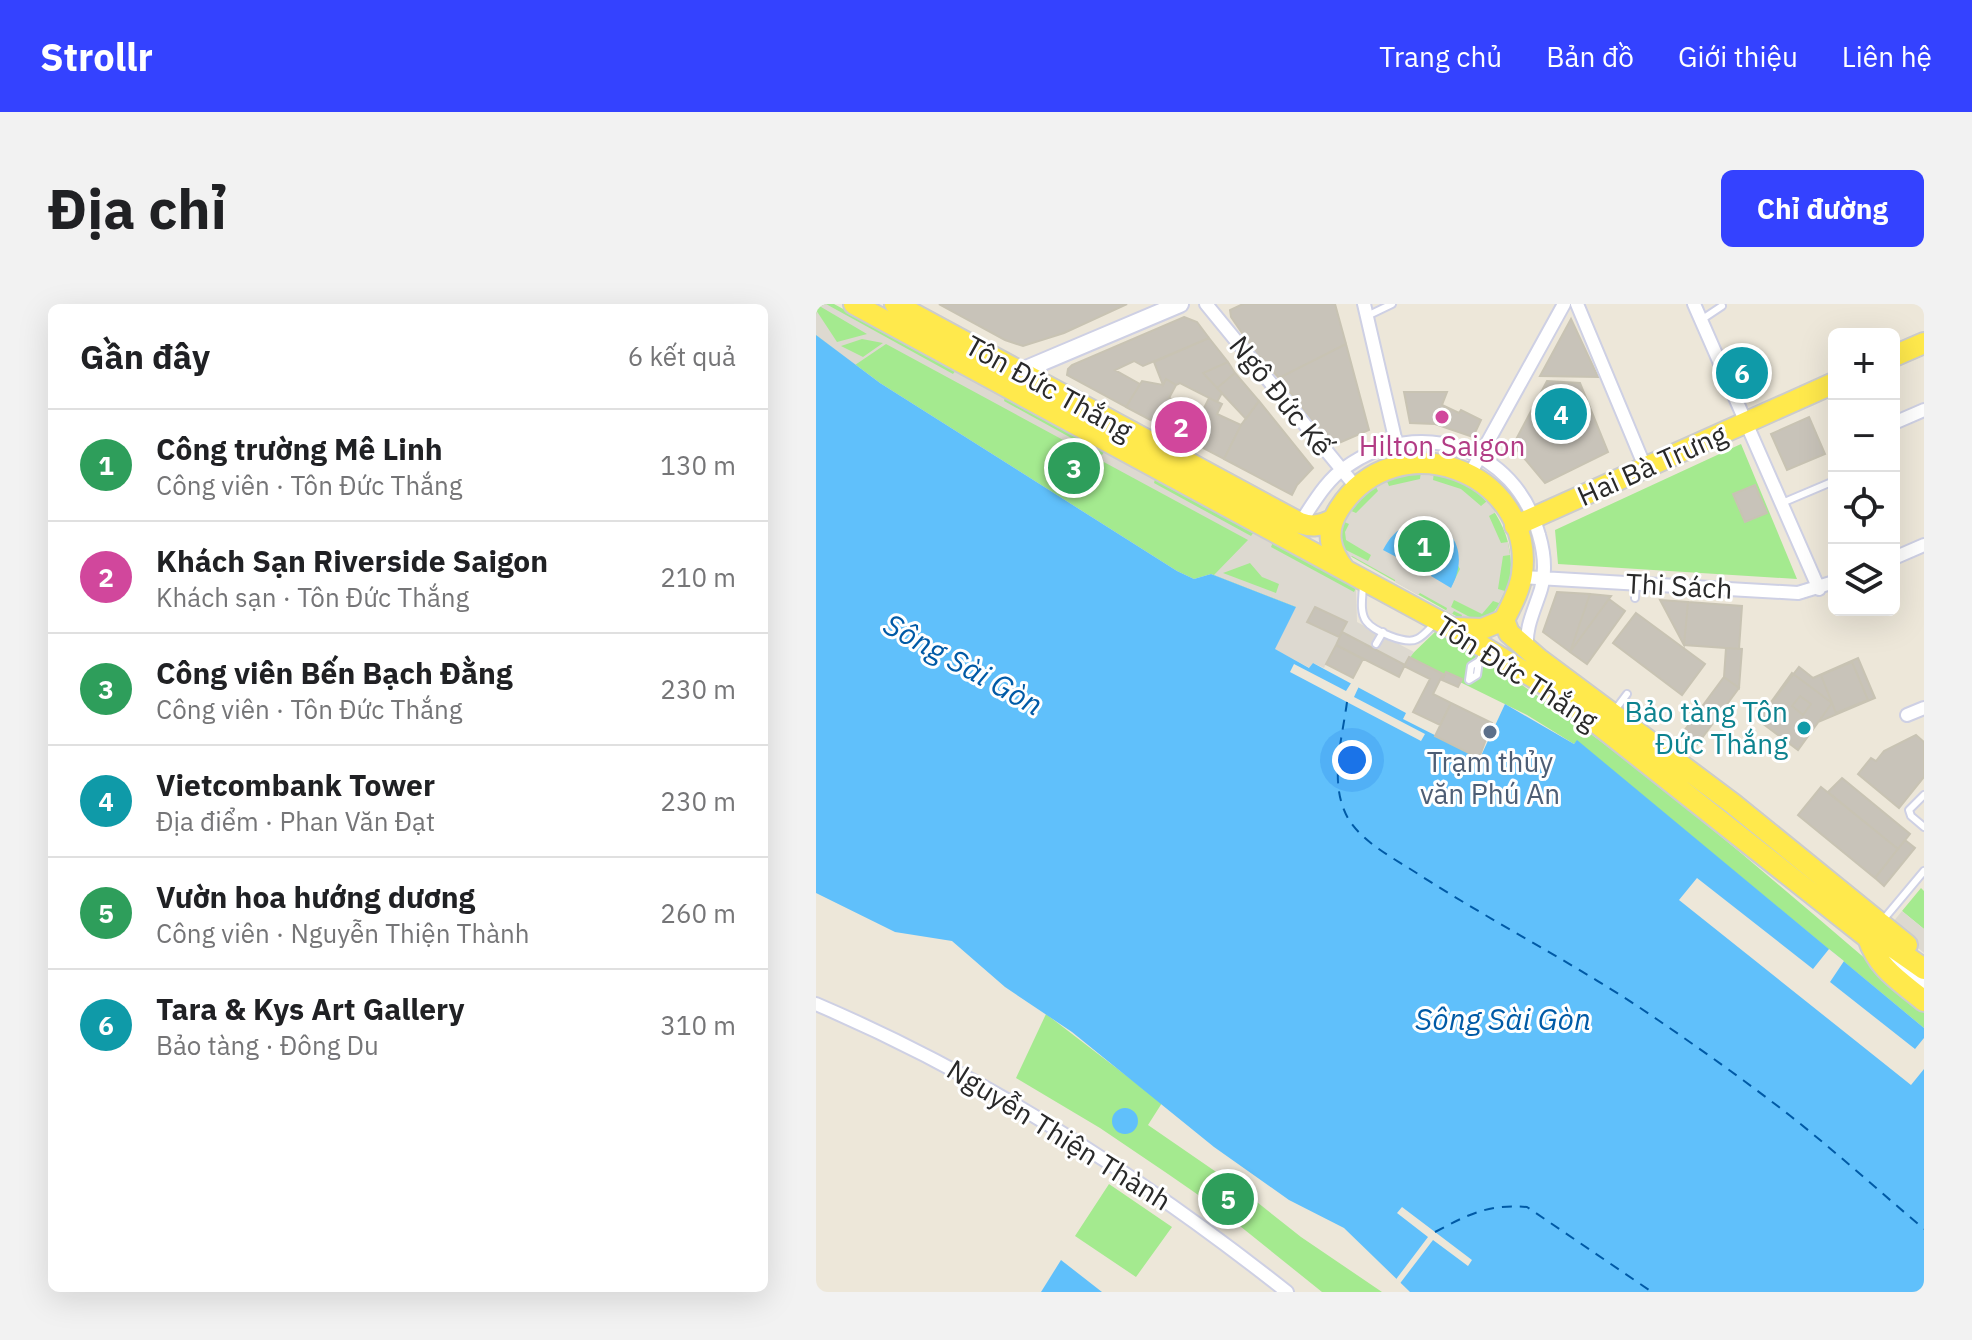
<!DOCTYPE html>
<html lang="vi">
<meta charset="utf-8">
<style>
:root{--surface:#fff;--page:#f2f2f2;--text:#202124;--muted:#757577;--line:#e0e0e0;--accent:#3442ff}
body{margin:0;font-family:"IBM Plex Sans",sans-serif;background:var(--page);color:var(--text)}
.controls{position:absolute;right:24px;top:24px;display:grid;overflow:hidden;border-radius:12px;box-shadow:0 8px 32px #0002}
.controls button{width:72px;height:72px;display:grid;place-items:center;padding:0;border:0;border-bottom:2px solid var(--line);background:var(--surface);color:var(--text);font:40px sans-serif}
.you{position:absolute;left:536px;top:456px;width:28px;height:28px;margin:-20px;border:6px solid #fff;border-radius:50%;background:#1a73e8;box-shadow:0 0 0 12px #1a73e833}
.badge{display:grid;place-items:center;width:52px;height:52px;border-radius:50%;background:var(--accent);color:#fff;font-size:26px;font-weight:700}
.pin{position:absolute;translate:-50% -50%;border:4px solid #fff;box-shadow:0 2px 8px #0006}
.list{margin:0;padding:0;list-style:none}
h2{display:flex;justify-content:space-between;align-items:center;height:104px;margin:0;padding:0 32px;font-size:34px}
h2 small{font-size:26px;font-weight:400;color:var(--muted)}
.list li{display:grid;grid-template-columns:52px 1fr auto;gap:24px;align-items:center;box-sizing:border-box;height:112px;padding:0 32px;border-top:2px solid var(--line)}
.list b{display:block;font-size:30px;white-space:nowrap}
.list p{margin:0;font-size:26px;white-space:nowrap;color:var(--muted)}
.list em{font-size:26px;font-style:normal;color:var(--muted)}
.icon{flex:none;width:44px;height:44px;fill:none;stroke:currentColor;stroke-width:2;stroke-linecap:round;stroke-linejoin:round}
.map{position:relative;flex:none;width:1108px;height:988px;overflow:hidden;border-radius:12px}
header{display:flex;align-items:center;gap:48px;box-sizing:border-box;height:112px;padding:0 40px;background:var(--accent);color:#fff}
header strong{font-size:38px}
nav{display:flex;gap:44px;margin-inline-start:auto;font-size:28px}
.intro{display:flex;align-items:center;justify-content:space-between;box-sizing:border-box;height:192px;padding:0 48px}
h1{margin:0;font-size:56px}
.button{padding:20px 36px;border-radius:12px;background:var(--accent);color:#fff;font-size:28px;font-weight:700}
main{display:flex;gap:48px;padding:0 48px}
aside{flex:1;background:var(--surface);border-radius:12px;box-shadow:0 8px 32px #0002}
.map>svg:first-child{display:block}
.green{fill:#a4ea8f}
.plaza{fill:#ddd9d0;fill-rule:evenodd}
.water{fill:#60c0fb}
.pier{fill:#ede7d9}
.lines{fill:none;stroke-linecap:round;stroke-linejoin:round}
.ferry{stroke:#005aa6;stroke-width:2;stroke-dasharray:10 8;stroke-linecap:butt}
.building{fill:#c8c3b9;stroke:#c8c3b3;stroke-width:2}
.service-casing{stroke:#ced0e4;stroke-width:10}
.minor-casing{stroke:#ced0e4;stroke-width:16}
.tertiary-casing{stroke:#ced0e4;stroke-width:20}
.secondary-casing{stroke:#ced0e4;stroke-width:22}
.primary-casing{stroke:#ccc;stroke-width:24}
.service{stroke:#fff;stroke-width:6}
.minor{stroke:#fff;stroke-width:12}
.tertiary{stroke:#fff;stroke-width:16}
.secondary{stroke:#fff;stroke-width:18}
.primary{stroke:#ffe94c;stroke-width:20}
.hotel-dot{fill:#d1479c;stroke:#fff;stroke-width:3}
.culture-dot{fill:#0f9aa8;stroke:#fff;stroke-width:3}
.service-dot{fill:#5c6f8a;stroke:#fff;stroke-width:3}
.labels{text-anchor:middle;stroke-width:6;stroke-linejoin:round;paint-order:stroke}
.street-label{font-size:28px;fill:#292929;stroke:#fff}
.hotel-label{font-size:28px;fill:#b23c85;stroke:#fff}
.culture-label{font-size:28px;fill:#0d838f;stroke:#fff;text-anchor:end}
.service-label{font-size:28px;fill:#4e5e75;stroke:#fff}
.water-label{font-size:30px;font-style:italic;fill:#005aa6;stroke:#fff}
</style>
<header>
<strong>Strollr</strong>
<nav><a>Trang chủ</a><a>Bản đồ</a><a>Giới thiệu</a><a>Liên hệ</a></nav>
</header>
<div class="intro"><h1>Địa chỉ</h1><a class="button">Chỉ đường</a></div>
<main>
<aside>
<h2>Gần đây<small>6 kết quả</small></h2>
<ul class="list">
<li><span class="badge" style="background:#2e9e5b">1</span><div><b>Công trường Mê Linh</b><p>Công viên · Tôn Đức Thắng</p></div><em>130 m</em></li>
<li><span class="badge" style="background:#d1479c">2</span><div><b>Khách Sạn Riverside Saigon</b><p>Khách sạn · Tôn Ðức Thắng</p></div><em>210 m</em></li>
<li><span class="badge" style="background:#2e9e5b">3</span><div><b>Công viên Bến Bạch Đằng</b><p>Công viên · Tôn Ðức Thắng</p></div><em>230 m</em></li>
<li><span class="badge" style="background:#0f9aa8">4</span><div><b>Vietcombank Tower</b><p>Địa điểm · Phan Văn Ðạt</p></div><em>230 m</em></li>
<li><span class="badge" style="background:#2e9e5b">5</span><div><b>Vườn hoa hướng dương</b><p>Công viên · Nguyễn Thiện Thành</p></div><em>260 m</em></li>
<li><span class="badge" style="background:#0f9aa8">6</span><div><b>Tara &amp; Kys Art Gallery</b><p>Bảo tàng · Đông Du</p></div><em>310 m</em></li>
</ul>
</aside>
<div class="map">
<svg width="1108" height="988" viewBox="0 0 1108 988">
<rect width="100%" height="100%" fill="#ede7d9"/>
<!-- green -->
<path class="green" d="M0 0H18L540 284V318L486 291 480 303 395 270 378 275 361 267 64 79 0 31Z
M925 140 981 275 742 260 739 226Z
M589 168C601 169 616 167 627 170 686 185 721 270 671 315L647 316 527 248 521 229C537 194 556 183 589 168Z
M620 327C797 430 951 573 1108 704V724L761 437 758 440 711 411 593 353Z
M1105 584 1108 587V625L1086 607Z
M230 710 346 799 332 821 422 883 485 933 566 988H506L404 906 352 870 284 824 200 774Z
M293 880 356 923 320 973 259 932Z"/>
<!-- plaza -->
<path class="plaza" d="M0 0H10L137 70 140 66 189 93 188 97 286 151 289 147 294 150 339 175 338 179 435 232 438 228 457 238 455 243 538 288 540 284 541 318 598 348 589 361 526 328 531 318 499 303 492 318 523 333 508 364 497 359 494 364 458 345 480 303 398 271 432 236 70 40 39 61 0 31V6L21 38 51 30ZM46 35 67 39 47 53 25 42ZM434 259 446 273 463 280 460 289 407 269Z
M605 167 618 168 617 176 645 185 665 202 671 197 680 208 673 212 685 239 692 238 694 251 687 252 682 285 689 287 683 299 677 297 666 310 638 296 635 303 661 317 645 315 646 311 638 307 636 310 630 307 631 304 604 289 602 291 579 278V276L536 252 534 254 524 243 552 257 555 251 530 236 529 228 533 220 526 217 533 206 540 209 562 187 559 181 570 175 573 182 604 175ZM616 218 644 265 635 283 619 264V254L612 246 597 244 589 251Z
M1086 607 1108 625V649L1078 624 1077 618Z"/>
<!-- water -->
<path class="water" d="M0 31 64 79 361 267 378 275 395 270 480 303 459 345 493 364 497 359 508 365 590 409 587 415 664 454 689 400 758 440 761 436 1108 724V988H594L528 924 473 896 398 843 256 728 189 683 136 637 79 628 0 589Z
M607 217C643 222 651 255 635 284L615 272 620 259 612 246 597 244 586 256 567 246C576 229 587 219 607 217Z
M296 817a13 13 0 1 1 26 0a13 13 0 1 1-26 0Z
M245 956 286 988H225Z"/>
<!-- pier -->
<path class="pier" d="M478 360 530 387 537 376 544 380 538 393 609 430 605 437 474 368Z
M881 574 997 665 1013 645 1028 657 1014 678 1099 745 1108 734V765L1095 781 863 596Z
M586 903 656 956 652 962 617 936 582 982 578 978 612 933 581 909Z"/>
<g class="lines">
<!-- ferry -->
<path class="ferry" d="M531 398C526 436 512 481 533 516 548 539 577 554 599 568 679 620 764 662 842 716 880 742 918 769 955 797 1008 837 1057 882 1108 925
M619 928C653 910 672 900 711 903L836 988"/>
</g>
<!-- building -->
<path class="building" d="M123 0H311L248 29 207 42 189 36Z
M427 0H519L530 40 463 74 439 48 415 13 414 6Z
M368 13 381 18 393 34 327 62 318 57 299 66 324 80 310 103 251 71 252 65 256 61Z
M755 15 782 73 724 72Z
M393 34 412 58 387 69 406 89 401 98 364 79 360 81 350 75 347 81 338 58Z
M530 40 553 126 516 142 463 74Z
M412 58 419 69 401 84 387 69Z
M419 69 443 97 430 115 401 84Z
M350 75 360 81 353 94 385 110 372 136 310 103 326 77 347 81Z
M731 77 764 79 792 148 729 179 697 141Z
M588 88H631L626 101 643 109 645 106 665 116 657 133 619 120 594 119Z
M393 94 406 100 401 110 425 121 408 155 372 136Z
M443 97 497 164 481 181 476 191 408 155 425 121Z
M993 113 1009 150 971 166 955 130Z
M939 181 951 209 929 218 917 190Z
M741 288 774 290 754 348 727 328Z
M774 290 795 292 754 348Z
M793 295 809 307 771 360 754 348Z
M844 296 872 298 868 341Z
M872 298 926 302 923 345 868 341Z
M499 303 531 318 523 333 491 318Z
M820 309 889 360 866 391 797 339Z
M526 328 589 361 583 373 520 341Z
M520 341 547 355 537 374 510 360Z
M910 344 926 345 923 384 908 373Z
M593 353 627 370 617 390 635 399 624 421 597 408 614 375 588 362Z
M1042 354 1059 394 1002 418 982 446 942 416 983 363 997 374Z
M1036 358 1052 396 1020 409 1005 371Z
M630 368 646 375 642 383 626 376Z
M976 369 1016 399 982 446 942 416Z
M908 373 923 384 880 442 865 431Z
M984 392 995 400 987 411 976 402Z
M635 399 676 419 663 454 619 432Z
M1100 431 1108 438V473L1083 504 1042 470 1055 454 1060 457 1068 447Z
M1026 474 1094 530 1082 545 1012 488Z
M1005 483 1082 545 1059 574 982 511Z
M1089 536 1099 544 1068 582 1059 574Z"/>
<g class="lines">
<defs>
<path id="service" d="M551 12 576 0
M885 16 906 2
M966 199 1018 177
M547 280C547 291 543 307 550 317 557 327 590 341 601 335 608 332 615 323 620 318
M819 294 820 280
M560 340 567 328
M663 357 655 362 653 376 661 371 663 357 669 346
M799 406 811 390
M1108 491 1093 506 1095 512 1108 523
M1067 616 1108 567"/>
<path id="minor" d="M390 0 540 183
M548 0 585 160
M761 0 829 163
M878 0 1003 285
M1078 119 1108 106
M654 170 748 0
M484 219C497 200 510 176 530 163 602 111 700 143 723 231 728 248 730 268 725 285 719 305 709 323 711 344
M1078 254 1108 241
M706 273 982 289 1018 278
M1091 411 1108 404
M0 700C171 773 326 873 471 988"/>
<path id="tertiary" d="M203 68 364 0"/>
<path id="secondary" d="M1064 644 1108 680"/>
<path id="primary" d="M38 0 636 324 730 381 764 406 1052 634 1071 639 1108 665
M79 0 484 219C496 223 504 222 516 216
M1078 52 1108 39
M699 222 1018 79
M529 266C513 246 509 227 523 205 580 116 719 167 706 270 704 286 695 302 688 316L666 325 640 324
M688 316 693 329 723 355 916 499 1091 641
M1052 634C1062 665 1084 677 1108 697"/>
</defs>
<!-- service casing -->
<use href="#service" class="service-casing"/>
<!-- minor casing -->
<use href="#minor" class="minor-casing"/>
<!-- tertiary casing -->
<use href="#tertiary" class="tertiary-casing"/>
<!-- secondary casing -->
<use href="#secondary" class="secondary-casing"/>
<!-- primary casing -->
<use href="#primary" class="primary-casing"/>
<!-- service -->
<use href="#service" class="service"/>
<!-- minor -->
<use href="#minor" class="minor"/>
<!-- tertiary -->
<use href="#tertiary" class="tertiary"/>
<!-- secondary -->
<use href="#secondary" class="secondary"/>
<!-- primary -->
<use href="#primary" class="primary"/>
</g>
<!-- markers -->
<circle class="hotel-dot" cx="626" cy="113" r="8"/>
<circle class="culture-dot" cx="988" cy="424" r="8"/>
<circle class="service-dot" cx="674" cy="428" r="8"/>
<g class="labels">
<!-- street labels -->
<g class="street-label">
<text transform="translate(233 84) rotate(29)" y="10">Tôn Ðức Thắng</text>
<text transform="translate(465 92) rotate(51)" y="10">Ngô Ðức Kế</text>
<text transform="translate(836 161) rotate(-24)" y="10">Hai Bà Trưng</text>
<text transform="translate(863 282) rotate(3)" y="10">Thi Sách</text>
<text transform="translate(701 369) rotate(33)" y="10">Tôn Đức Thắng</text>
<text transform="translate(243 831) rotate(32)" y="10">Nguyễn Thiện Thành</text>
</g>
<!-- hotel labels -->
<g class="hotel-label">
<text x="626" y="152">Hilton Saigon</text>
</g>
<!-- culture labels -->
<g class="culture-label">
<text x="972" y="418">Bảo tàng Tôn<tspan x="972" dy="32">Đức Thắng</tspan></text>
</g>
<!-- service labels -->
<g class="service-label">
<text x="674" y="468">Trạm thủy<tspan x="674" dy="32">văn Phú An</tspan></text>
</g>
<!-- water labels -->
<g class="water-label">
<text transform="translate(147 361) rotate(29)" y="10">Sông Sài Gòn</text>
<text x="687" y="726">Sông Sài Gòn</text>
</g>
</g>
</svg>
<div class="controls">
<button>+</button>
<button>−</button>
<button><svg class="icon" aria-label="locate" viewBox="0 0 24 24"><circle cx="12" cy="12" r="6"/><path d="M12 2v4M12 18v4M2 12h4M18 12h4"/></svg></button>
<button><svg class="icon" aria-label="layers" viewBox="0 0 24 24"><path d="M12 4l9 5-9 5-9-5zM3 14l9 5 9-5"/></svg></button>
</div>
<div class="you"></div>
<div class="pin badge" style="left:608px;top:242px;background:#2e9e5b">1</div>
<div class="pin badge" style="left:365px;top:123px;background:#d1479c">2</div>
<div class="pin badge" style="left:258px;top:164px;background:#2e9e5b">3</div>
<div class="pin badge" style="left:745px;top:110px;background:#0f9aa8">4</div>
<div class="pin badge" style="left:412px;top:895px;background:#2e9e5b">5</div>
<div class="pin badge" style="left:926px;top:69px;background:#0f9aa8">6</div>
</div>
</main>
